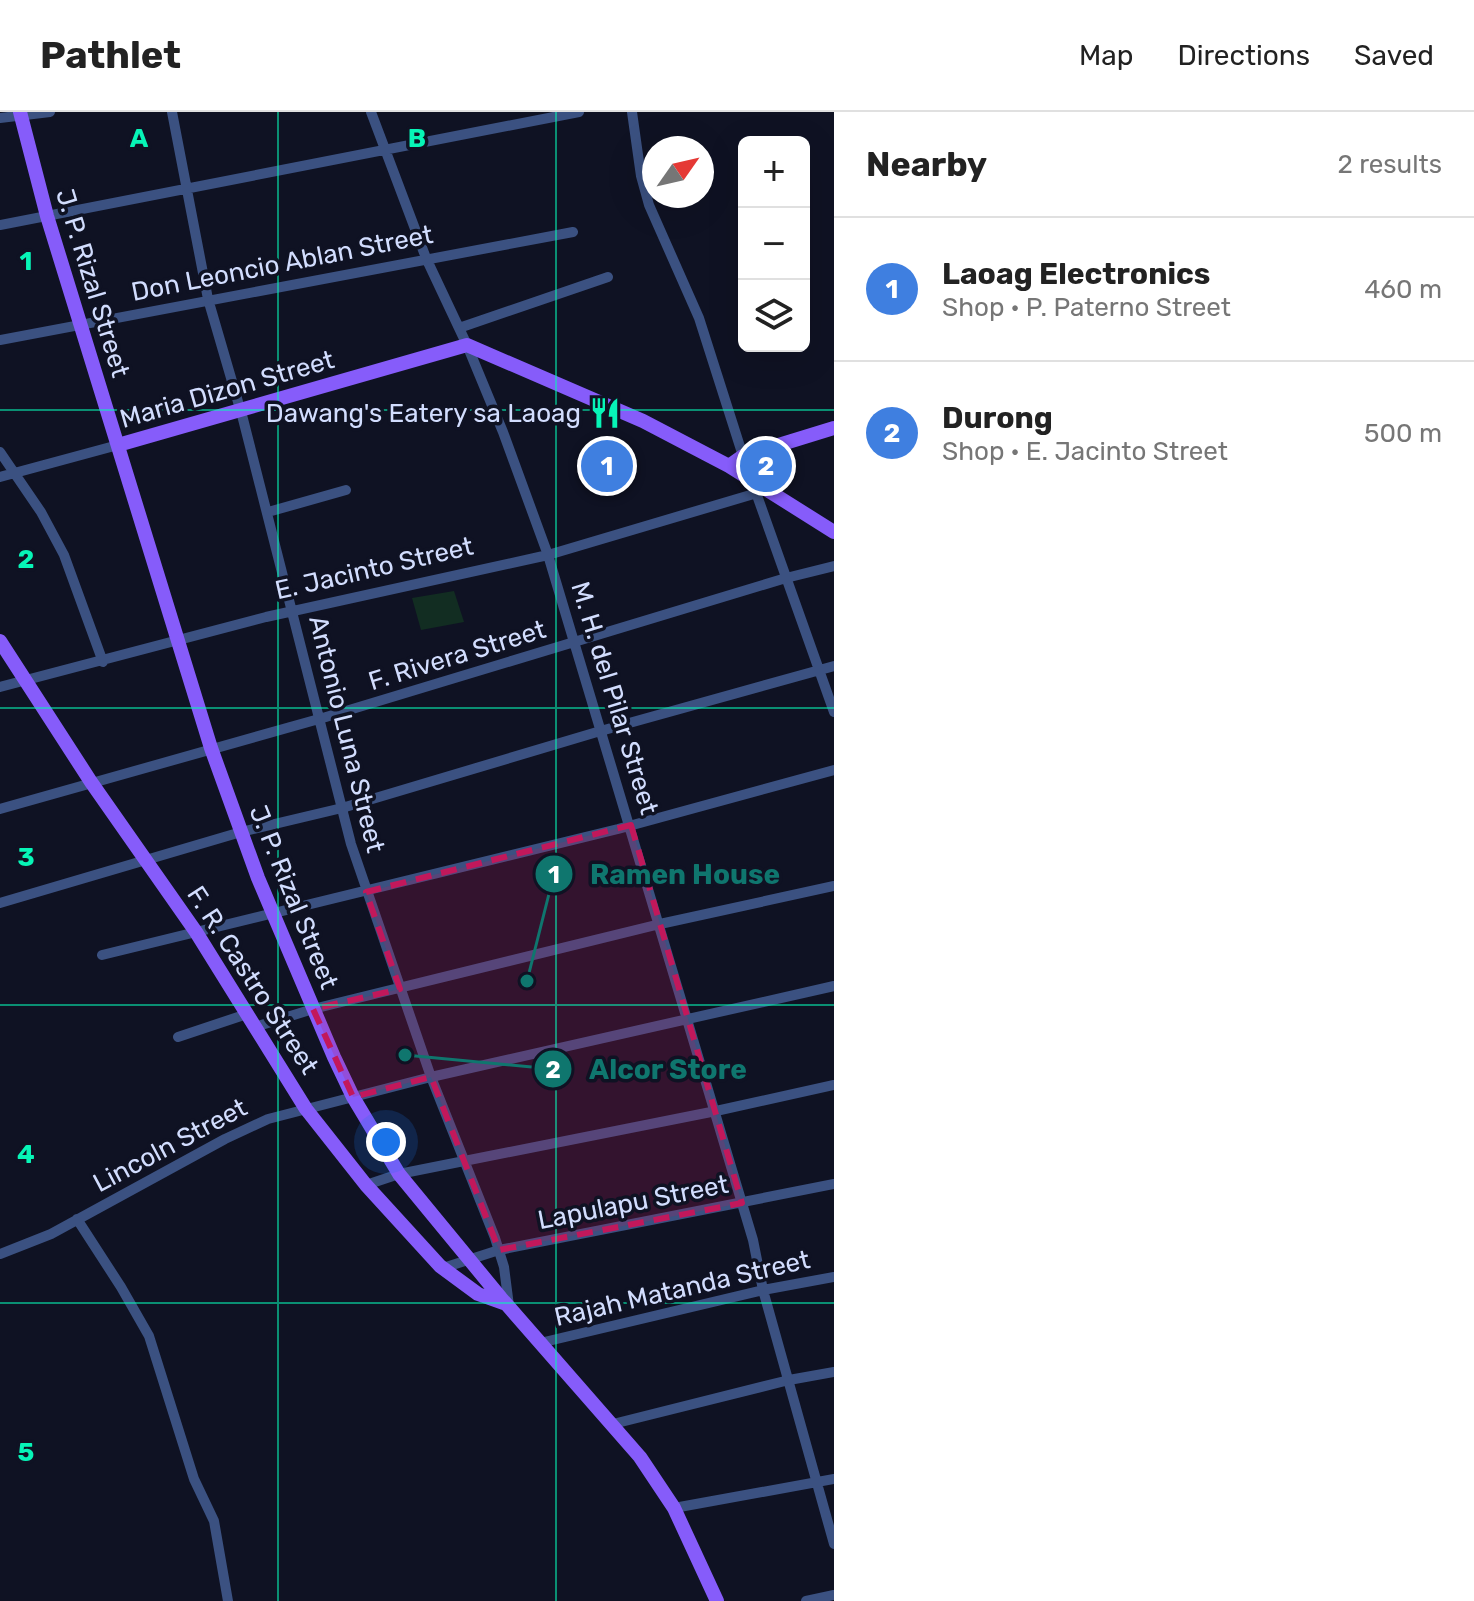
<!DOCTYPE html>
<meta charset="utf-8">
<style>
:root{--surface:#fff;--page:#f2f2f2;--text:#222;--muted:#767676;--line:#e0e0e0;--accent:#1a73e8}
body{margin:0;font-family:Rubik,sans-serif;background:var(--page);color:var(--text)}
.controls{position:absolute;right:24px;top:24px;display:grid;overflow:hidden;border-radius:12px;box-shadow:0 8px 32px #0002}
.controls button{width:72px;height:72px;display:grid;place-items:center;padding:0;border:0;border-bottom:2px solid var(--line);background:var(--surface);color:var(--text);font:40px sans-serif}
.compass{position:absolute;left:642px;top:24px;width:72px;height:72px;border-radius:50%;background:var(--surface);box-shadow:0 8px 32px #0002;rotate:56deg}
.you{position:absolute;left:386px;top:1030px;width:28px;height:28px;margin:-20px;border:6px solid #fff;border-radius:50%;background:#1a73e8;box-shadow:0 0 0 12px #1a73e833}
.badge{display:grid;place-items:center;width:52px;height:52px;border-radius:50%;background:var(--accent);color:#fff;font-size:26px;font-weight:700}
.pin{position:absolute;translate:-50% -50%;border:4px solid #fff;box-shadow:0 2px 8px #0006}
.list{margin:0;padding:0;list-style:none}
h2{display:flex;justify-content:space-between;align-items:center;height:104px;margin:0;padding:0 32px;font-size:34px}
h2 small{font-size:26px;font-weight:400;color:var(--muted)}
.list li{display:grid;grid-template-columns:52px 1fr auto;gap:24px;align-items:center;box-sizing:border-box;height:144px;padding:0 32px;border-top:2px solid var(--line)}
.list b{display:block;font-size:30px;white-space:nowrap}
.list p{margin:0;font-size:26px;white-space:nowrap;color:var(--muted)}
.list em{font-size:26px;font-style:normal;color:var(--muted)}
.icon{flex:none;width:44px;height:44px;fill:none;stroke:currentColor;stroke-width:2;stroke-linecap:round;stroke-linejoin:round}
.map{position:relative;flex:none;width:834px;height:1489px;overflow:hidden}
header{display:flex;align-items:center;gap:48px;box-sizing:border-box;height:112px;padding:0 40px;background:var(--surface);border-bottom:2px solid var(--line)}
header strong{font-size:38px}
nav{display:flex;gap:44px;margin-inline-start:auto;font-size:28px}
main{display:flex}
aside{flex:1;background:var(--surface)}
.map>svg:first-child{display:block}
.green{fill:#122d22}
.lines{fill:none;stroke-linecap:round;stroke-linejoin:round}
.minor{stroke:#3b5181;stroke-width:10}
.major{stroke:#865cfa;stroke-width:14}
.marked{fill:#c2185b;fill-opacity:0.2;stroke:#c2185b;stroke-width:6;stroke-dasharray:16 10;stroke-linejoin:round}
.grid{fill:none;stroke:#07f5b7;stroke-width:2;stroke-opacity:0.55}
.labels{text-anchor:middle;stroke-width:7;stroke-linejoin:round;paint-order:stroke}
.street-label{font-size:26px;fill:#d2ddfe;stroke:#0f1223}
.poi-label{font-size:26px;fill:#d2ddfe;stroke:#0f1223;text-anchor:end}
.grid-label{font-size:26px;text-anchor:middle;font-weight:bold;fill:#07f5b7;stroke:#0f1223;stroke-width:7;stroke-linejoin:round;paint-order:stroke}
.leader{fill:none;stroke:#0f766e;stroke-width:3}
.callout-dot{fill:#0f766e;stroke:#0f1223;stroke-width:3}
.mark-label{font-size:24px;text-anchor:middle;font-weight:bold;fill:#fff}
.callout-label{font-size:28px;text-anchor:middle;font-weight:bold;fill:#0f766e;stroke:#0f1223;stroke-width:7;stroke-linejoin:round;paint-order:stroke}
</style>
<header>
<strong>Pathlet</strong>
<nav><a>Map</a><a>Directions</a><a>Saved</a></nav>
</header>
<main>
<div class="map">
<svg width="834" height="1489" viewBox="0 0 834 1489">
<rect width="100%" height="100%" fill="#0f1223"/>
<!-- green -->
<path class="green" d="M454 479 464 510 421 518 412 486Z"/>
<g class="lines">
<!-- minor -->
<path class="minor" d="M172 0 208 187 243 307 351 732 431 965 495 1126 504 1155 509 1194
M371 0 426 146 467 233 503 320 548 443 753 1128 763 1178 834 1432
M632 0 641 64 649 93 699 206 743 344 834 600
M0 6 50 0
M0 113 579 0
M459 216 608 165
M0 228 573 120
M0 340 41 400 64 443 103 550
M0 365 118 333
M268 400 346 378
M0 575 266 505 548 443 757 381
M0 697 326 605 786 466 834 454
M0 791 241 720 342 696 597 620 834 554
M102 843 618 717 834 658
M255 915 313 897 660 812 834 774
M178 925 247 902
M366 1073 399 1062 716 999 834 973
M77 1107 121 1175 149 1224 194 1367 214 1409 228 1489
M0 1142 51 1122 225 1027 268 1007 431 965 834 874
M443 1156 499 1138 834 1072
M540 1231 763 1178 834 1165
M613 1312 789 1268 834 1260
M674 1396 834 1367
M806 1489 834 1483"/>
<!-- major -->
<path class="major" d="M20 0 47 104 211 636 258 766 334 945 353 985 399 1062 501 1186 640 1345 674 1396 717 1489
M118 333 467 233 643 309 729 354 834 420
M729 354 743 344 834 316
M0 529 91 670 196 820 306 997 366 1073 440 1154 478 1182 506 1192"/>
</g>
<!-- marked area -->
<path class="marked" d="M631 713 742 1091 499 1138 431 965 353 985 313 897 400 877 366 780Z"/>
<!-- grid -->
<path class="grid" d="M278 0V1489M556 0V1489M0 298H834M0 596H834M0 893H834M0 1191H834"/>
<!-- icons -->
<defs>
<symbol id="restaurant-bare" viewBox="-9 -9 18 18"><path d="M-5-6h1v4h1v-4h1v4h1v-4h1v5L-1.5 .5V6h-2V.5L-5-1ZM5-6V6H3V1.5H1.5Q1.5-4 5-6Z" fill="#07f5b7" stroke="#0f1223" stroke-width="2.5" paint-order="stroke"/></symbol>
</defs>
<g fill-rule="evenodd">
<use href="#restaurant-bare" x="583" y="279" width="44" height="44"/>
</g>
<g class="labels">
<!-- street labels -->
<g class="street-label">
<text transform="translate(282 151) rotate(-11)" y="9">Don Leoncio Ablan Street</text>
<text transform="translate(93 171) rotate(73)" y="9">J. P. Rizal Street</text>
<text transform="translate(227 277) rotate(-16)" y="9">Maria Dizon Street</text>
<text transform="translate(374 456) rotate(-13)" y="9">E. Jacinto Street</text>
<text transform="translate(457 543) rotate(-17)" y="9">F. Rivera Street</text>
<text transform="translate(615 586) rotate(73)" y="9">M. H. del Pilar Street</text>
<text transform="translate(347 622) rotate(76)" y="9">Antonio Luna Street</text>
<text transform="translate(294 785) rotate(68)" y="9">J. P. Rizal Street</text>
<text transform="translate(253 868) rotate(57)" y="9">F. R. Castro Street</text>
<text transform="translate(170 1033) rotate(-28)" y="9">Lincoln Street</text>
<text transform="translate(633 1090) rotate(-11)" y="9">Lapulapu Street</text>
<text transform="translate(682 1176) rotate(-13)" y="9">Rajah Matanda Street</text>
</g>
<!-- poi labels -->
<g class="poi-label">
<text x="581" y="310">Dawang's Eatery sa Laoag</text>
</g>
</g>
<g class="grid-label">
<text x="139" y="35">A</text>
<text x="417" y="35">B</text>
<text x="26" y="158">1</text>
<text x="26" y="456">2</text>
<text x="26" y="754">3</text>
<text x="26" y="1051">4</text>
<text x="26" y="1349">5</text>
</g>
<!-- callouts -->
<path class="leader" d="M527 869L554 762M405 943L553 957"/>
<g class="callout-dot">
<circle cx="527" cy="869" r="8"/>
<circle cx="405" cy="943" r="8"/>
<circle cx="554" cy="762" r="20"/>
<circle cx="553" cy="957" r="20"/>
</g>
<g class="mark-label">
<text x="554" y="771">1</text>
<text x="553" y="966">2</text>
</g>
<g class="callout-label">
<text x="685" y="772">Ramen House</text>
<text x="668" y="967">Alcor Store</text>
</g>
</svg>
<div class="controls">
<button>+</button>
<button>−</button>
<button><svg class="icon" aria-label="layers" viewBox="0 0 24 24"><path d="M12 4l9 5-9 5-9-5zM3 14l9 5 9-5"/></svg></button>
</div>
<svg class="compass" viewBox="-18 -18 36 36"><path d="M0-13l5 13h-10z" fill="#e53935"/><path d="M0 13l5-13h-10z" fill="#767676"/></svg>
<div class="you"></div>
<div class="pin badge" style="left:607px;top:354px;background:#3f7fe0">1</div>
<div class="pin badge" style="left:766px;top:354px;background:#3f7fe0">2</div>
</div>
<aside>
<h2>Nearby<small>2 results</small></h2>
<ul class="list">
<li><span class="badge" style="background:#3f7fe0">1</span><div><b>Laoag Electronics</b><p>Shop · P. Paterno Street</p></div><em>460 m</em></li>
<li><span class="badge" style="background:#3f7fe0">2</span><div><b>Durong</b><p>Shop · E. Jacinto Street</p></div><em>500 m</em></li>
</ul>
</aside>
</main>
